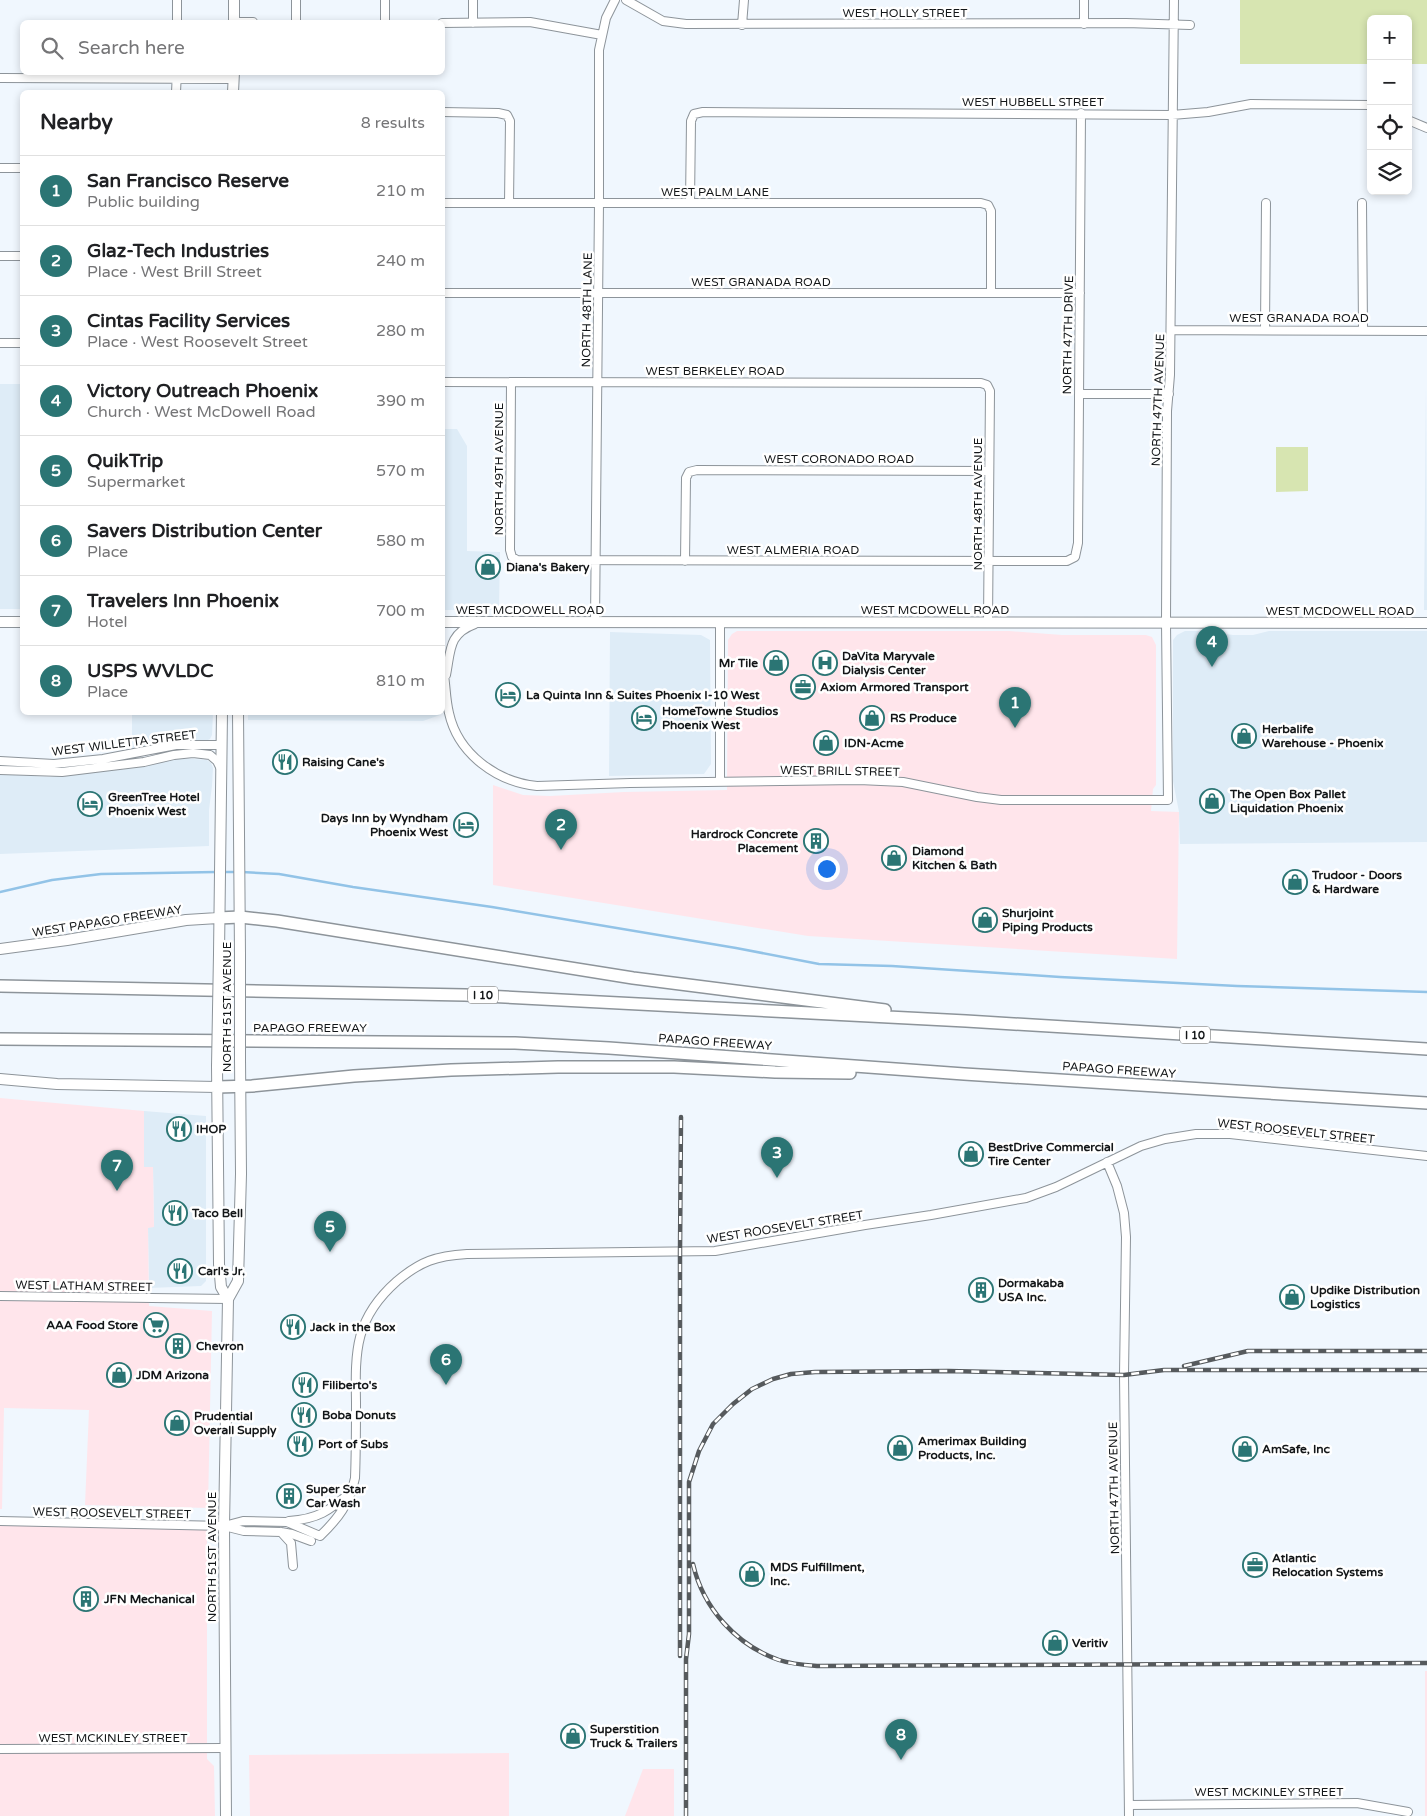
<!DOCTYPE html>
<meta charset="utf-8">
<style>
:root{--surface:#fff;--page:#f6f6f6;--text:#202124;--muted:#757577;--line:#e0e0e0;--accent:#2b7574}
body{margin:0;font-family:"Varela Round",sans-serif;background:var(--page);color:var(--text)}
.controls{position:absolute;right:15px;top:15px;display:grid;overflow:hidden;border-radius:8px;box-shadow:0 2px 8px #0003}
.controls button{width:45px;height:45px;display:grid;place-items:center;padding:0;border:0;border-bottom:1px solid var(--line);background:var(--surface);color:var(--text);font:25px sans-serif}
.you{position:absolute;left:826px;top:868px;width:18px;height:18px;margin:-12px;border:4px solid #fff;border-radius:50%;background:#1a73e8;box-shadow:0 0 0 8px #1a73e833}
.badge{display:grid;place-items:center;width:32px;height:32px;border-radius:50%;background:var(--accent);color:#fff;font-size:16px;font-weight:700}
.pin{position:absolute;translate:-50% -41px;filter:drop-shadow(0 1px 2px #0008)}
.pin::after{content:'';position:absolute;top:26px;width:18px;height:15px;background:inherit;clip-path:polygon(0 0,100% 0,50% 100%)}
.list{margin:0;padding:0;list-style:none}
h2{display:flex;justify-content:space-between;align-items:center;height:65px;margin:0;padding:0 20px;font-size:21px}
h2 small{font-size:16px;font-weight:400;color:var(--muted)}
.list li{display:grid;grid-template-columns:32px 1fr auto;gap:15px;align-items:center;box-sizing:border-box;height:70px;padding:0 20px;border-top:1px solid var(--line)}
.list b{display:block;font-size:19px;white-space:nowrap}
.list p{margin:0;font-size:16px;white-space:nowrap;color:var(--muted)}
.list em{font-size:16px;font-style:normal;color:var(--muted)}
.icon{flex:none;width:28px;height:28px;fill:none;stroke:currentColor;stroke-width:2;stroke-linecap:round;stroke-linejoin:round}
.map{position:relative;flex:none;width:1427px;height:1816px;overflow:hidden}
.search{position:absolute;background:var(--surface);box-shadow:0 2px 8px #0003;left:20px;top:20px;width:425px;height:55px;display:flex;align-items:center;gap:12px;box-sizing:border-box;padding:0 18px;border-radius:8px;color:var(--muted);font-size:19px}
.panel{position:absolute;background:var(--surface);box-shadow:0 2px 8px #0003;left:20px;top:90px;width:425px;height:625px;border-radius:8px}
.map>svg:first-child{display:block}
.built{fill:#deecf7}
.industrial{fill:#ffe5eb}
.green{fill:#d7e5b1}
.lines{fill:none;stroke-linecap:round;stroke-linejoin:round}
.stream{stroke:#92c3e7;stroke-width:2.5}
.minor-casing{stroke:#8d949a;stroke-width:10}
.major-casing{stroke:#8d949a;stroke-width:12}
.highway-casing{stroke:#8d949a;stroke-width:14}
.minor{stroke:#fff;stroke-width:8}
.major{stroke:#fff;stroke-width:10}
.highway{stroke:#fff;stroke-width:11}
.rail-casing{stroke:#565a5d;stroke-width:4.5}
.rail{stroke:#fff;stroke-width:2.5;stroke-dasharray:8;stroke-linecap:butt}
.major-bridge-casing{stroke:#8d949a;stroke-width:12;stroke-linecap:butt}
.major-bridge{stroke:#fff;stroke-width:10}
.labels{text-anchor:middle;stroke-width:5;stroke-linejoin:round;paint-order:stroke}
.shield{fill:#fff;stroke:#5a5c5d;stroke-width:1}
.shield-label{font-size:11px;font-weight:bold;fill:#131618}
.street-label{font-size:12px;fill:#131618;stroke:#fff}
.poi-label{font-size:12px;font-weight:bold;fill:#131618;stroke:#fff;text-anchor:start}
</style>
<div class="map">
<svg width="1427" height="1816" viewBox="0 0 1427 1816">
<rect width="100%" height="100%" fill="#f0f7fe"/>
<!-- built -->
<path class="built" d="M0 384H22V609H0Z
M1426 385 1427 610H1424L1425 506Z
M443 429H457L467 446V551L500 552 499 610H443Z
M1185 631H1207L1233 635H1253L1269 631H1427V842L1180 844 1179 812 1173 781V640L1177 635Z
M610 632 701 635 710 640 711 764 704 774 609 776Z
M132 713H213L212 735 210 739 206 741H183L132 752Z
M440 713V715L423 721 248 720V712Z
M179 758 207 760 211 763 213 768 212 786 209 810V846L0 854V774L50 777 136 768Z
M144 1111 206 1116V1281L201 1286 149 1288 148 1227H154L153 1167H144Z"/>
<!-- industrial -->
<path class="industrial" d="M737 631H1009L1062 635H1146L1152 637 1156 645V785L1153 789 1151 811 1179 812 1177 959 808 936 493 885V785L523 795 550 796 624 792 727 790 728 640 732 634Z
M0 1098 144 1111V1167H153L154 1227 148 1228 149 1306 212 1311 208 1508 85 1505 89 1410 4 1408 2 1509H0Z
M0 1521 207 1526V1759L214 1766 215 1816H0Z
M1425 1671H1427V1816H1425Z
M509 1753V1816H250L249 1755Z
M643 1769H674V1816H625Z"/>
<!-- green -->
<path class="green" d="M1240 0H1427V64H1408V19H1371V64H1240Z
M1276 447H1308V491L1276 492Z"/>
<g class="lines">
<!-- stream -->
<path class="stream" d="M222 872H236
M242 872 279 874 353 887 492 907 736 948 819 964 892 966 1060 977 1237 986 1427 992
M0 892 52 880 101 874 216 872"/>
<defs>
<path id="minor" d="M626 0 663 21 686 24 1126 23 1190 25
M177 22V0
M234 22H253
M296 22V0
M385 22V0
M442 23 530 22 602 35
M473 23V0
M1084 24V0
M742 25 744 0
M0 78 233 79
M176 92 177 72
M442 112 498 113 507 115 510 121 509 203
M1408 120 1427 128
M0 168H22
M442 203H981L988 205 991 211V293
M690 203 691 121 694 114 703 112 1172 115 1208 112 1251 104 1371 105
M1362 203 1363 330
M0 256H22
M442 293H1080
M1265 329 1266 203
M1171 330 1427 331
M0 343H22
M442 382 981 383 987 385 990 391 988 623
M511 382 510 550 512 557 517 560 1067 561 1075 557 1078 543 1081 113
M1079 394H1169
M685 561 686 478 689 472 697 470 989 471
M595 622 599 203V50L606 18 615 0
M720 622V781
M442 664C446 680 445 697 449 713 458 754 497 782 537 786L630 783 859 780 903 782 977 797 1001 800H1168L1166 623 1167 411 1170 375 1174 0
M446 675C451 650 448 634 475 624
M0 761 54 764 103 759 176 745H221
M0 770 62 772 144 762 174 755 193 753 210 755 217 761 220 767
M1107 1162 1117 1186 1124 1213 1126 1237 1124 1375 1129 1816
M0 1296 228 1299
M0 1521 224 1526 244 1531 281 1532 292 1534 311 1541
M289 1521C318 1519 329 1511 351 1492
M224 1526 243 1521 287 1522 320 1536C338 1519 350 1503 355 1478 356 1453 356 1427 356 1402 355 1350 355 1318 397 1281 421 1261 436 1256 467 1254L715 1251 865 1225 931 1215 1026 1198 1056 1187 1141 1146 1165 1139 1196 1134H1230L1427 1156
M281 1532 291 1543 293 1566
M0 1749 225 1748
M1129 1805 1357 1803 1408 1812"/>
<path id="major" d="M234 22V0
M233 92 234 72
M0 622H22
M442 622 1427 623
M238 712 240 954
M0 949 67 940 186 920 218 918
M219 954 222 712
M217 1066 219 1264 221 1287 228 1299
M0 1079 57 1084 217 1087
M226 1816 224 1526 228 1299 238 1281 241 1174 240 1059"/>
<path id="highway" d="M218 918 240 917 277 921 633 978 885 1010
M0 986 465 995 966 1021 1427 1049
M0 1039 515 1043 609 1048 964 1074 1427 1103
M217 1087 252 1086 354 1076 451 1070 558 1067H674L775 1072 850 1073"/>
</defs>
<!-- minor casing -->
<use href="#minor" class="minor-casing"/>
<!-- major casing -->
<use href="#major" class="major-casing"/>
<!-- highway casing -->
<use href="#highway" class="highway-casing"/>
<!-- minor -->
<use href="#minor" class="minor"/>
<!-- major -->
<use href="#major" class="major"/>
<!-- highway -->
<use href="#highway" class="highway"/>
<defs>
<path id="rail" d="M1184 1366 1248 1351H1427
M693 1564C703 1608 736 1645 779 1660 791 1664 804 1665 817 1666L1427 1663
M680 1656V1252L681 1117
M686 1816V1659L689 1634V1482L699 1451 713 1424 733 1404 752 1389 773 1379 791 1374 815 1372 948 1371 1124 1375 1164 1370H1427"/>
</defs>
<!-- rail casing -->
<use href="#rail" class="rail-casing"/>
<!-- rail -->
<use href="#rail" class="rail"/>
<defs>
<path id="major-bridge" d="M240 954V1059
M217 1066 219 954"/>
</defs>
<!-- major-bridge casing -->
<use href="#major-bridge" class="major-bridge-casing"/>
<!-- major-bridge -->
<use href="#major-bridge" class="major-bridge"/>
</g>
<!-- icons -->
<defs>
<symbol id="shop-ring" viewBox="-11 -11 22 22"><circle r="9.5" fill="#fff" stroke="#2b7574" stroke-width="1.5"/><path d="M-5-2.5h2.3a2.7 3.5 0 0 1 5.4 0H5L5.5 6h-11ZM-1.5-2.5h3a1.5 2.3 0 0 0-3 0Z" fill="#2b7574"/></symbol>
<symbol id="hospital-ring" viewBox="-11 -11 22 22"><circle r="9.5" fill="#fff" stroke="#2b7574" stroke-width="1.5"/><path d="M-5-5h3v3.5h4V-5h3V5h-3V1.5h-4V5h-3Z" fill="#2b7574"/></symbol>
<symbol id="office-ring" viewBox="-11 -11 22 22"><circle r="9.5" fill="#fff" stroke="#2b7574" stroke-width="1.5"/><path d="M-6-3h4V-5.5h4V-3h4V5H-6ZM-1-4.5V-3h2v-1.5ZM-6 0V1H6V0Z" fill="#2b7574"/></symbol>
<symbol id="hotel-ring" viewBox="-11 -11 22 22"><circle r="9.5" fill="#fff" stroke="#2b7574" stroke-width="1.5"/><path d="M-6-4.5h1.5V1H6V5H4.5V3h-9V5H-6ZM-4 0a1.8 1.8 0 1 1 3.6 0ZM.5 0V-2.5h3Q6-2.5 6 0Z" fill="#2b7574"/></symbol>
<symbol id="restaurant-ring" viewBox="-11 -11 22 22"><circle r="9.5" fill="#fff" stroke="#2b7574" stroke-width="1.5"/><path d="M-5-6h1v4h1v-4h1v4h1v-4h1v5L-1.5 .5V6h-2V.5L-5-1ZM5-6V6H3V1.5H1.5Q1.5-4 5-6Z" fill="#2b7574"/></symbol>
<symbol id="building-ring" viewBox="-11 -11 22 22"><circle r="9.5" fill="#fff" stroke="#2b7574" stroke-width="1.5"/><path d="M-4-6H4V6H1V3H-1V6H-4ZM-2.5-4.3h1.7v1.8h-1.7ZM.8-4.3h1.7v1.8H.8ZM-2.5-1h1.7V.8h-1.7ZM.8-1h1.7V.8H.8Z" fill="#2b7574"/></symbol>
<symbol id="supermarket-ring" viewBox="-11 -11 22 22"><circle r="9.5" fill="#fff" stroke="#2b7574" stroke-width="1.5"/><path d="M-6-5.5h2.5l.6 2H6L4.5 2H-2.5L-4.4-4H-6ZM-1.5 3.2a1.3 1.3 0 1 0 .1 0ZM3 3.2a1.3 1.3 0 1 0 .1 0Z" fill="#2b7574"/></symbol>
</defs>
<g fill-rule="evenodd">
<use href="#shop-ring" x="474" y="553" width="28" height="28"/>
<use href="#shop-ring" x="762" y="649" width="28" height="28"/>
<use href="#hospital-ring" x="811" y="649" width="28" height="28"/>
<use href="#office-ring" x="789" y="673" width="28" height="28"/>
<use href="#hotel-ring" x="494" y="681" width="28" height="28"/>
<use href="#hotel-ring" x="630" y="704" width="28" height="28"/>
<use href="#shop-ring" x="858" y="704" width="28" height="28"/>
<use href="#shop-ring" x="1230" y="722" width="28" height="28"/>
<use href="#shop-ring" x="812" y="729" width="28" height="28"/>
<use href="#restaurant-ring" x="271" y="748" width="28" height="28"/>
<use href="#shop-ring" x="1198" y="787" width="28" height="28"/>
<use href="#hotel-ring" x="76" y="790" width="28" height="28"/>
<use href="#hotel-ring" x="452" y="811" width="28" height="28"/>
<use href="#building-ring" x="802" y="827" width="28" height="28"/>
<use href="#shop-ring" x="880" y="844" width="28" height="28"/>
<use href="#shop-ring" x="1281" y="868" width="28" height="28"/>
<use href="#shop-ring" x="971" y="906" width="28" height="28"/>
<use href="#restaurant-ring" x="165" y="1115" width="28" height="28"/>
<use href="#shop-ring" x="957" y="1140" width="28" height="28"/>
<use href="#restaurant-ring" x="161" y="1199" width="28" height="28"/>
<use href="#restaurant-ring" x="166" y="1257" width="28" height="28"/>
<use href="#building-ring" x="967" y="1276" width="28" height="28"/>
<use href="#shop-ring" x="1278" y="1283" width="28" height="28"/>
<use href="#supermarket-ring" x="142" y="1311" width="28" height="28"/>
<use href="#restaurant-ring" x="279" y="1313" width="28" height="28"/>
<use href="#building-ring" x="164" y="1332" width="28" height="28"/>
<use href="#shop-ring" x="105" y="1361" width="28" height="28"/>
<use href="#restaurant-ring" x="291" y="1371" width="28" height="28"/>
<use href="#restaurant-ring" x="290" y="1401" width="28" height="28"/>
<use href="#shop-ring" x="163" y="1409" width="28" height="28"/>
<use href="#restaurant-ring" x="286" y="1430" width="28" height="28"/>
<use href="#shop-ring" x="886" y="1434" width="28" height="28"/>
<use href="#shop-ring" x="1231" y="1435" width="28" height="28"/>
<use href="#building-ring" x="275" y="1482" width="28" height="28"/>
<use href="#office-ring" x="1241" y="1551" width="28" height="28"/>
<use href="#shop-ring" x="738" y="1560" width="28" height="28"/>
<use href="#building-ring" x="72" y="1585" width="28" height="28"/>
<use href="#shop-ring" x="1041" y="1629" width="28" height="28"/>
<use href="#shop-ring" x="559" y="1722" width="28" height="28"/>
</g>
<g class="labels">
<!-- shield labels -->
<g class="shield">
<rect x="468" y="986.5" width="30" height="17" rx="4"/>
<rect x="1180" y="1026.5" width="30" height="17" rx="4"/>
</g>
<g class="shield-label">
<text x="483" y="999">I 10</text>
<text x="1195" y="1039">I 10</text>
</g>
<!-- street labels -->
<g class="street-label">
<text x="905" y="17">WEST HOLLY STREET</text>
<text x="1033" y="106">WEST HUBBELL STREET</text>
<text x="715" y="196">WEST PALM LANE</text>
<text x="761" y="286">WEST GRANADA ROAD</text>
<text transform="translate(587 310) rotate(-89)" y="4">NORTH 48TH LANE</text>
<text x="1299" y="322">WEST GRANADA ROAD</text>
<text transform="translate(1068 335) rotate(-89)" y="4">NORTH 47TH DRIVE</text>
<text x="715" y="375">WEST BERKELEY ROAD</text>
<text transform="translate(1158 400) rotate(-88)" y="4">NORTH 47TH AVENUE</text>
<text x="839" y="463">WEST CORONADO ROAD</text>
<text transform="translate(499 469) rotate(-90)" y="4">NORTH 49TH AVENUE</text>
<text transform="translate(978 504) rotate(-90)" y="4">NORTH 48TH AVENUE</text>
<text x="793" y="554">WEST ALMERIA ROAD</text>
<text x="530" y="614">WEST MCDOWELL ROAD</text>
<text x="935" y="614">WEST MCDOWELL ROAD</text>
<text x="1340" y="615">WEST MCDOWELL ROAD</text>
<text transform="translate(124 743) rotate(-7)" y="4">WEST WILLETTA STREET</text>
<text transform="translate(840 771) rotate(1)" y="4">WEST BRILL STREET</text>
<text transform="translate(107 921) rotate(-9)" y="4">WEST PAPAGO FREEWAY</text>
<text transform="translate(227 1007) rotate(-90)" y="4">NORTH 51ST AVENUE</text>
<text x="310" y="1032">PAPAGO FREEWAY</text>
<text transform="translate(715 1042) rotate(4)" y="4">PAPAGO FREEWAY</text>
<text transform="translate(1119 1070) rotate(4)" y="4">PAPAGO FREEWAY</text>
<text transform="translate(1296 1131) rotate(6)" y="4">WEST ROOSEVELT STREET</text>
<text transform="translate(785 1227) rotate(-9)" y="4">WEST ROOSEVELT STREET</text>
<text transform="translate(84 1286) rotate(1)" y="4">WEST LATHAM STREET</text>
<text transform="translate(1114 1488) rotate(-91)" y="4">NORTH 47TH AVENUE</text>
<text transform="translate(112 1513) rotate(1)" y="4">WEST ROOSEVELT STREET</text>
<text transform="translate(212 1557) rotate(-90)" y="4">NORTH 51ST AVENUE</text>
<text x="113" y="1742">WEST MCKINLEY STREET</text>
<text x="1269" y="1796">WEST MCKINLEY STREET</text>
</g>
<!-- poi labels -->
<g class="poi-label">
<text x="506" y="571">Diana's Bakery</text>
<text x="842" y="660">DaVita Maryvale<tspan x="842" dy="14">Dialysis Center</tspan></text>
<text x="758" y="667" text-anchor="end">Mr Tile</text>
<text x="820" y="691">Axiom Armored Transport</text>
<text x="526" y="699">La Quinta Inn &amp; Suites Phoenix I-10 West</text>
<text x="662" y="715">HomeTowne Studios<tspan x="662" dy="14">Phoenix West</tspan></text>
<text x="890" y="722">RS Produce</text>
<text x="1262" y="733">Herbalife<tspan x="1262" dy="14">Warehouse - Phoenix</tspan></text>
<text x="844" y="747">IDN-Acme</text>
<text x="302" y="766">Raising Cane's</text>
<text x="1230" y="798">The Open Box Pallet<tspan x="1230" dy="14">Liquidation Phoenix</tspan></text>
<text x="108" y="801">GreenTree Hotel<tspan x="108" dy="14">Phoenix West</tspan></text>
<text x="448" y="822" text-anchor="end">Days Inn by Wyndham<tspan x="448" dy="14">Phoenix West</tspan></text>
<text x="798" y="838" text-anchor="end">Hardrock Concrete<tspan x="798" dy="14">Placement</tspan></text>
<text x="912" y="855">Diamond<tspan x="912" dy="14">Kitchen &amp; Bath</tspan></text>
<text x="1312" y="879">Trudoor - Doors<tspan x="1312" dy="14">&amp; Hardware</tspan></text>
<text x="1002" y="917">Shurjoint<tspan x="1002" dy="14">Piping Products</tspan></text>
<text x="196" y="1133">IHOP</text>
<text x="988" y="1151">BestDrive Commercial<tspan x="988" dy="14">Tire Center</tspan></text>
<text x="192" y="1217">Taco Bell</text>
<text x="198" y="1275">Carl's Jr.</text>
<text x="998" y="1287">Dormakaba<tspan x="998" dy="14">USA Inc.</tspan></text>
<text x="1310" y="1294">Updike Distribution<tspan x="1310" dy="14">Logistics</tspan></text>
<text x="138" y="1329" text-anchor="end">AAA Food Store</text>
<text x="310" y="1331">Jack in the Box</text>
<text x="196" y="1350">Chevron</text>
<text x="136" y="1379">JDM Arizona</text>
<text x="322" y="1389">Filiberto's</text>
<text x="322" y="1419">Boba Donuts</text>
<text x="194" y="1420">Prudential<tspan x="194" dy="14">Overall Supply</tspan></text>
<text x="918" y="1445">Amerimax Building<tspan x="918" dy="14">Products, Inc.</tspan></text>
<text x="318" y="1448">Port of Subs</text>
<text x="1262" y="1453">AmSafe, Inc</text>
<text x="306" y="1493">Super Star<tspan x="306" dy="14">Car Wash</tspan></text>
<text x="1272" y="1562">Atlantic<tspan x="1272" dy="14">Relocation Systems</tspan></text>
<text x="770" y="1571">MDS Fulfillment,<tspan x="770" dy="14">Inc.</tspan></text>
<text x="104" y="1603">JFN Mechanical</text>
<text x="1072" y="1647">Veritiv</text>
<text x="590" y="1733">Superstition<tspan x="590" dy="14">Truck &amp; Trailers</tspan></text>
</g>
</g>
</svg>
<div class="controls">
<button>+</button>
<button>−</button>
<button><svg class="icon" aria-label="locate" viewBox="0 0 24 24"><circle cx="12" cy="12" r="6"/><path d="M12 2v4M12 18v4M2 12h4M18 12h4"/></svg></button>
<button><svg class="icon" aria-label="layers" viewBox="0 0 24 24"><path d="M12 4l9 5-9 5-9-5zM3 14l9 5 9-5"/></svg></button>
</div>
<div class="you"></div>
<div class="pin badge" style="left:1015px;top:728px">1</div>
<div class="pin badge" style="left:561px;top:850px">2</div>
<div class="pin badge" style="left:777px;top:1178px">3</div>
<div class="pin badge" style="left:1212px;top:667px">4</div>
<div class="pin badge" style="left:330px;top:1252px">5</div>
<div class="pin badge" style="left:446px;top:1385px">6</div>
<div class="pin badge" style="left:117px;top:1191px">7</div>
<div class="pin badge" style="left:901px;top:1760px">8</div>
<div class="search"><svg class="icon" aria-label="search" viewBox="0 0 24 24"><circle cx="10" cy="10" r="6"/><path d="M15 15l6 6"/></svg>Search here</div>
<section class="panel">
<h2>Nearby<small>8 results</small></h2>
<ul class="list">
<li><span class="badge">1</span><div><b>San Francisco Reserve</b><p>Public building</p></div><em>210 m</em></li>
<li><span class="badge">2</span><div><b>Glaz-Tech Industries</b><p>Place · West Brill Street</p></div><em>240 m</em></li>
<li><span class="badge">3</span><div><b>Cintas Facility Services</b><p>Place · West Roosevelt Street</p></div><em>280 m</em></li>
<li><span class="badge">4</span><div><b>Victory Outreach Phoenix</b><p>Church · West McDowell Road</p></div><em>390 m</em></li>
<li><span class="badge">5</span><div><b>QuikTrip</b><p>Supermarket</p></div><em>570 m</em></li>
<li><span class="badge">6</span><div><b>Savers Distribution Center</b><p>Place</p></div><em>580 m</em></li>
<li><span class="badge">7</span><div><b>Travelers Inn Phoenix</b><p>Hotel</p></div><em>700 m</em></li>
<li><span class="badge">8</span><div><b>USPS WVLDC</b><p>Place</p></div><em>810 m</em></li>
</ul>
</section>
</div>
